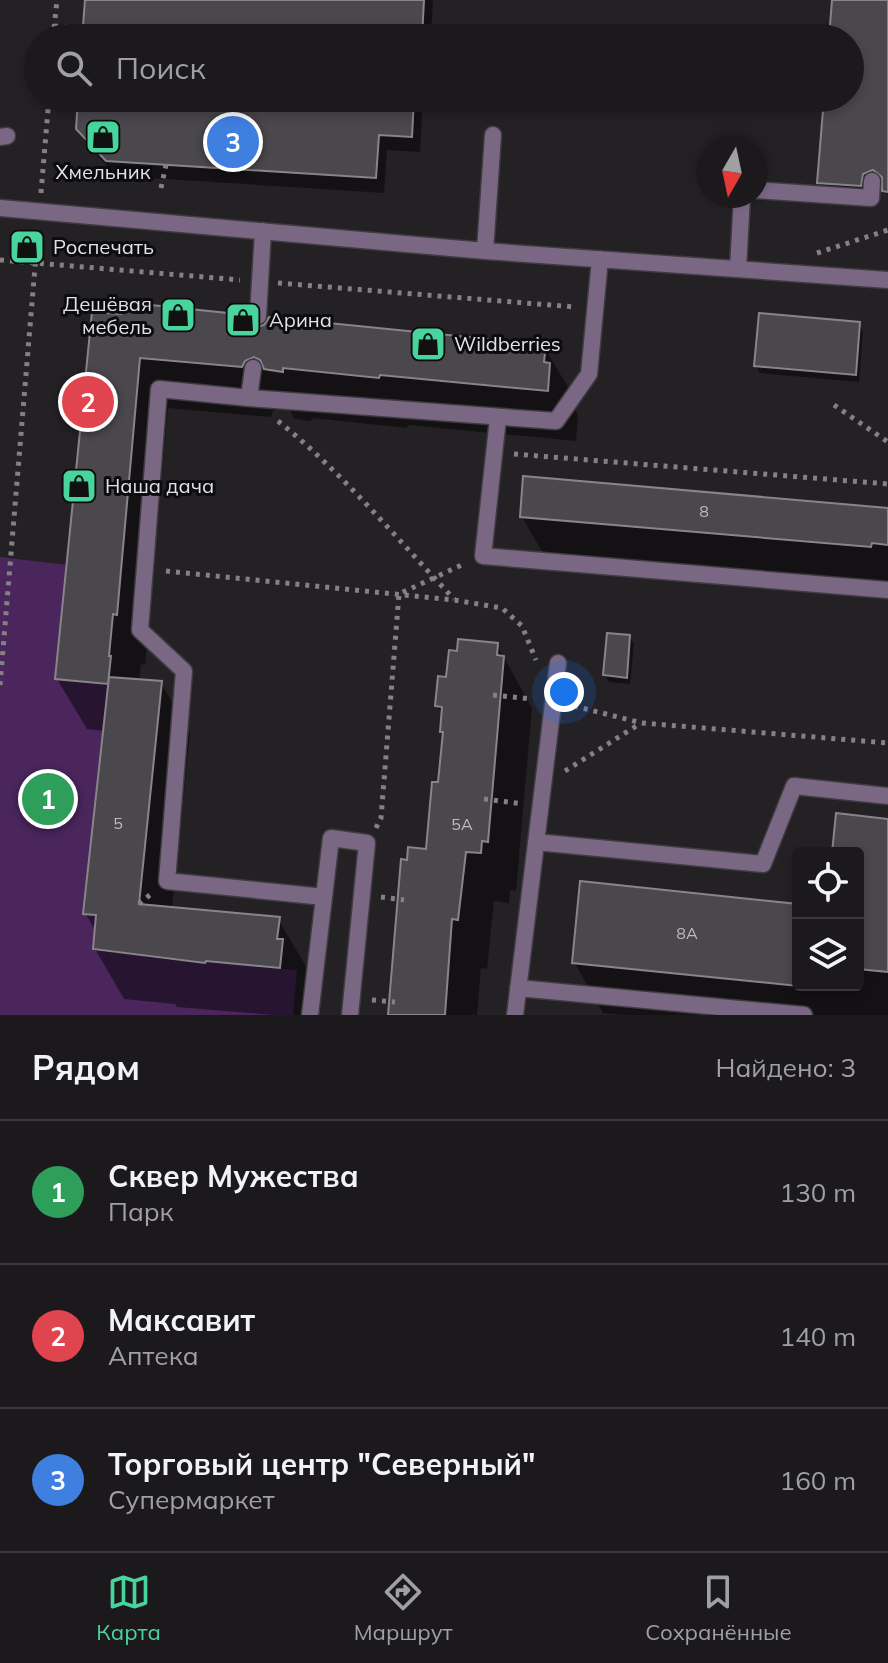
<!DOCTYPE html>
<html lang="ru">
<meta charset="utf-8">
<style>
:root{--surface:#1b191c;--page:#282629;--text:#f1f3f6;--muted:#a0a0a3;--line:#39383b;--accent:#48d49d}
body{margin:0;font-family:Mulish,sans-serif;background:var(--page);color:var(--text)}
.controls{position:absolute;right:24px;bottom:24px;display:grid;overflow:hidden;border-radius:8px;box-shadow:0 4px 12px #0003}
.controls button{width:72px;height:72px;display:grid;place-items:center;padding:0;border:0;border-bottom:2px solid var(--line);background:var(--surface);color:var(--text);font:40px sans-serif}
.compass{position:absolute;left:696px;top:136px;width:72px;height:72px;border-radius:50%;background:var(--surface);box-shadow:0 4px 12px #0003;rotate:189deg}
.you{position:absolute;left:564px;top:692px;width:28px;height:28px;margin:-20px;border:6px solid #fff;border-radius:50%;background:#1a73e8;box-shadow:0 0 0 12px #1a73e833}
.badge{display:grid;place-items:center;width:52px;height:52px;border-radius:50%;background:var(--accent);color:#fff;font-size:26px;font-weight:700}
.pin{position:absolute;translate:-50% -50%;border:4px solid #fff;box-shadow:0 2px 8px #0006}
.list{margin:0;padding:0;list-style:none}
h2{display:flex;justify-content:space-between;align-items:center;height:104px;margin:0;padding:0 32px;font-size:34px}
h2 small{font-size:26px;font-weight:400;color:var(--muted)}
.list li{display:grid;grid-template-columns:52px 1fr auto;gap:24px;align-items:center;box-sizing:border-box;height:144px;padding:0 32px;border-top:2px solid var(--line)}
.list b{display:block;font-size:30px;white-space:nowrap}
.list p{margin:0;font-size:26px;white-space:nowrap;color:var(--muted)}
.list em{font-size:26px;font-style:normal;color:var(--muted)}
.icon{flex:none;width:44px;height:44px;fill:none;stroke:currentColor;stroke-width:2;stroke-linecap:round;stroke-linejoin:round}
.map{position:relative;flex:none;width:888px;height:1015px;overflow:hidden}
.search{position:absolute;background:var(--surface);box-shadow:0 4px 12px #0003;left:24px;right:24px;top:24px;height:88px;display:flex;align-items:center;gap:20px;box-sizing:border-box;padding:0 28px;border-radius:44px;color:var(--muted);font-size:30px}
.sheet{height:536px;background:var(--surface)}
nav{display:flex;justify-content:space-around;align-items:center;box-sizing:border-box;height:112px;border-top:2px solid var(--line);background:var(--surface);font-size:22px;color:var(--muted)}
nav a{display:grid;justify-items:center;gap:4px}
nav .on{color:var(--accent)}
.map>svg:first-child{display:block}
.green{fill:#4a265c}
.shadow{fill:#0007}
.building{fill:#4a484c;stroke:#88858a;stroke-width:2}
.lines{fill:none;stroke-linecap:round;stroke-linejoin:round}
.lane-casing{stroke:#3f3c40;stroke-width:19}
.path{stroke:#848185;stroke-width:5;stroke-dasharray:4 6;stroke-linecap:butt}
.lane{stroke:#796784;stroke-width:16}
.labels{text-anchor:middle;stroke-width:6;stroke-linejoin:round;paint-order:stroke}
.number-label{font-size:16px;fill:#bdbbbe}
.poi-label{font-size:20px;fill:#e3e1e4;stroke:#0c0b0d;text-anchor:start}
</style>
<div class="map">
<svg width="888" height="1015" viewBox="0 0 888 1015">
<rect width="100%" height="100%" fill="#242125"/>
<!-- green -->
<path class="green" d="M0 557 67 565 55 679 108 684 96 915 146 957 205 963 206 957 244 965 297 970 293 1015H0Z"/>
<!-- shadow -->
<path class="shadow" d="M87 0H433L431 38H84Z
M834 0H888V195L885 181 879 177 867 182 864 193 824 190 819 183 826 98H850V38H831Z
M80 98H423L420 152 387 150 384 193 117 176 88 146 78 129Z
M94 314 251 325 256 329 544 347 574 397 573 406 578 415 576 441 408 425 407 428 312 418 311 421 295 419 289 409 284 407 273 411 271 417 168 408 145 665 141 664 139 681 161 683 190 734 172 909 278 919 308 970 309 1015H274L177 1007 175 1004 124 999 95 949 97 933 85 913 105 731 87 729 57 679Z
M859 324 863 332 859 382 760 373 756 366Z
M888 510V596L551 567 522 517Z
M629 636 634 644 630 684 609 682 605 675Z
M497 645 532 708 516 891 510 890 509 903 494 901 487 969 481 968 477 1015H389L409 862 428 851 440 784 445 737 442 732 443 716 437 706 448 679Z
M888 821V1015H624L603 1013 574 962 798 906V985H858V853H834Z"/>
<!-- building -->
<path class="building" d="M85 0H424L422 38H82Z
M832 0H888V192L882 191V177L873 170 863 174 861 186 817 183 824 98H850V38H829Z
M78 98H414L412 137 379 135 376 178 106 161 76 129Z
M122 302 247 315 249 322 257 327 264 325 269 317 546 345 544 362 550 363 548 391 380 375 379 378 283 368V372L264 369 260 360 254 357 245 361 242 367 140 358 117 615 113 614 109 656H111L108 684 55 679 92 312 121 314Z
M759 313 860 322 856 375 754 366Z
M523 476 888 508V545L872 543 871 547 520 517Z
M607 633 630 635 627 678 603 675Z
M458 639 498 643 497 655 504 656 488 842 482 841 481 853 466 852 458 920 452 919 445 1015H388L401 859 407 860 408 847 426 849 432 782H438L443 732H440L442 707 435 706 438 676 446 677 449 650 457 651Z
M109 677 162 681 139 904 280 917 277 939H283L280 968 206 961 205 963 93 949 96 915 83 914Z
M836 813 888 819V972L858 969V853H832Z
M580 881 798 904V986L572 963Z"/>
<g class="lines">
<defs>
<path id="lane" d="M0 137 7 136
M756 190 871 198 872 181
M0 208 485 251 888 280
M485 251 493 135
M738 269 742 196
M258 316 263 231
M253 368 249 398 556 421 589 374 600 259
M249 398 159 389 140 630 184 671 167 881 324 897
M498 418 483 556 888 590
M536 842 763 864 794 786 888 796
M518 988 804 1015
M310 1015 331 838 367 843 350 1015
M515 1015 558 663"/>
</defs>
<!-- lane casing -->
<use href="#lane" class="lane-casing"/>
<!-- path -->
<path class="path" d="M54 26 83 28
M53 38 57 0
M161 188 166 165
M41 193 49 98
M817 253 888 230
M0 260 240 280
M278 283 575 307
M834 405 888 442
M278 421C343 473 397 539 454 599
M514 454 888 484
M166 571 454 600 502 608 522 626 536 660
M0 685 38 231
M493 695 532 699
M574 706 642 723 888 743
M565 771 641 723
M484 799 523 804
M376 828 381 818 399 594 466 563
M381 897 404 900
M139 904 151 894
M372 1000 395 1002"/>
<!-- lane -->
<use href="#lane" class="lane"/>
</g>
<!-- icons -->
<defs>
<symbol id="shop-square" viewBox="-11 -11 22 22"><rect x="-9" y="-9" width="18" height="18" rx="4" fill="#48d49d" stroke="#0c0b0d"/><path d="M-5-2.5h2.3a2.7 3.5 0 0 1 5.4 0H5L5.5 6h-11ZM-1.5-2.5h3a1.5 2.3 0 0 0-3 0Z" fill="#111"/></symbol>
</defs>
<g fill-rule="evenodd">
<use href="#shop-square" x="83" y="117" width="40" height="40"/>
<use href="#shop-square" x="7" y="227" width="40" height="40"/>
<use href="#shop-square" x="158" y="295" width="40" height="40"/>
<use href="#shop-square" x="223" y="300" width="40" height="40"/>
<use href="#shop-square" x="408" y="324" width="40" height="40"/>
<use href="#shop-square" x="59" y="466" width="40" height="40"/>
</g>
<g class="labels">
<!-- number labels -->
<g class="number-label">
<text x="704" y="517">8</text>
<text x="118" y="829">5</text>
<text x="462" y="830">5А</text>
<text x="687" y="939">8А</text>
</g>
<!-- poi labels -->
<g class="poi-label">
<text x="103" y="179" text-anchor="middle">Хмельник</text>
<text x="53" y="254">Роспечать</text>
<text x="152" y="311" text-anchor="end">Дешёвая<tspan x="152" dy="23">мебель</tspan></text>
<text x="269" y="327">Арина</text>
<text x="454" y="351">Wildberries</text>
<text x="105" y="493">Наша дача</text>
</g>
</g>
</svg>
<div class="controls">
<button><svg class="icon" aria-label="locate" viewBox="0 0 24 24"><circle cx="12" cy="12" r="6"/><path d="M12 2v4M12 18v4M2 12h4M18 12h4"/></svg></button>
<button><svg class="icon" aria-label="layers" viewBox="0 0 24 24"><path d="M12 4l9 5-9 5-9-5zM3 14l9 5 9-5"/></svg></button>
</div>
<svg class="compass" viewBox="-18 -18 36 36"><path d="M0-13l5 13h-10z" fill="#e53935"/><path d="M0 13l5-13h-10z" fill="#a0a0a3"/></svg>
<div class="you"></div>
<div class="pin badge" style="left:48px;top:799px;background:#2e9e5b">1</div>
<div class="pin badge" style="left:88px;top:402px;background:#e0444e">2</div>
<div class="pin badge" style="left:233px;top:142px;background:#3f7fe0">3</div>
<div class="search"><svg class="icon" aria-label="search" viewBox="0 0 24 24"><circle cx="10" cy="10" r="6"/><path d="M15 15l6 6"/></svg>Поиск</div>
</div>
<section class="sheet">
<h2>Рядом<small>Найдено: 3</small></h2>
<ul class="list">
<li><span class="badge" style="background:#2e9e5b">1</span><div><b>Сквер Мужества</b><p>Парк</p></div><em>130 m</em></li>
<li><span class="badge" style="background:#e0444e">2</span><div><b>Максавит</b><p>Аптека</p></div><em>140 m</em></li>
<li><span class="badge" style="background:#3f7fe0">3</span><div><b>Торговый центр &quot;Северный&quot;</b><p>Супермаркет</p></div><em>160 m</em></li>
</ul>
</section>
<nav>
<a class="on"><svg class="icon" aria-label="map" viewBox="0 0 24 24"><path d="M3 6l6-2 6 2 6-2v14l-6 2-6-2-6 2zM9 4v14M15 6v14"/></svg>Карта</a>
<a><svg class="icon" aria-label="directions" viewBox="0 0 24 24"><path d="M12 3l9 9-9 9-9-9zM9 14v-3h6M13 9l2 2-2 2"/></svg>Маршрут</a>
<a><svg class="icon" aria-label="saved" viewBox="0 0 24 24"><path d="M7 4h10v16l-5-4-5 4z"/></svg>Сохранённые</a>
</nav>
